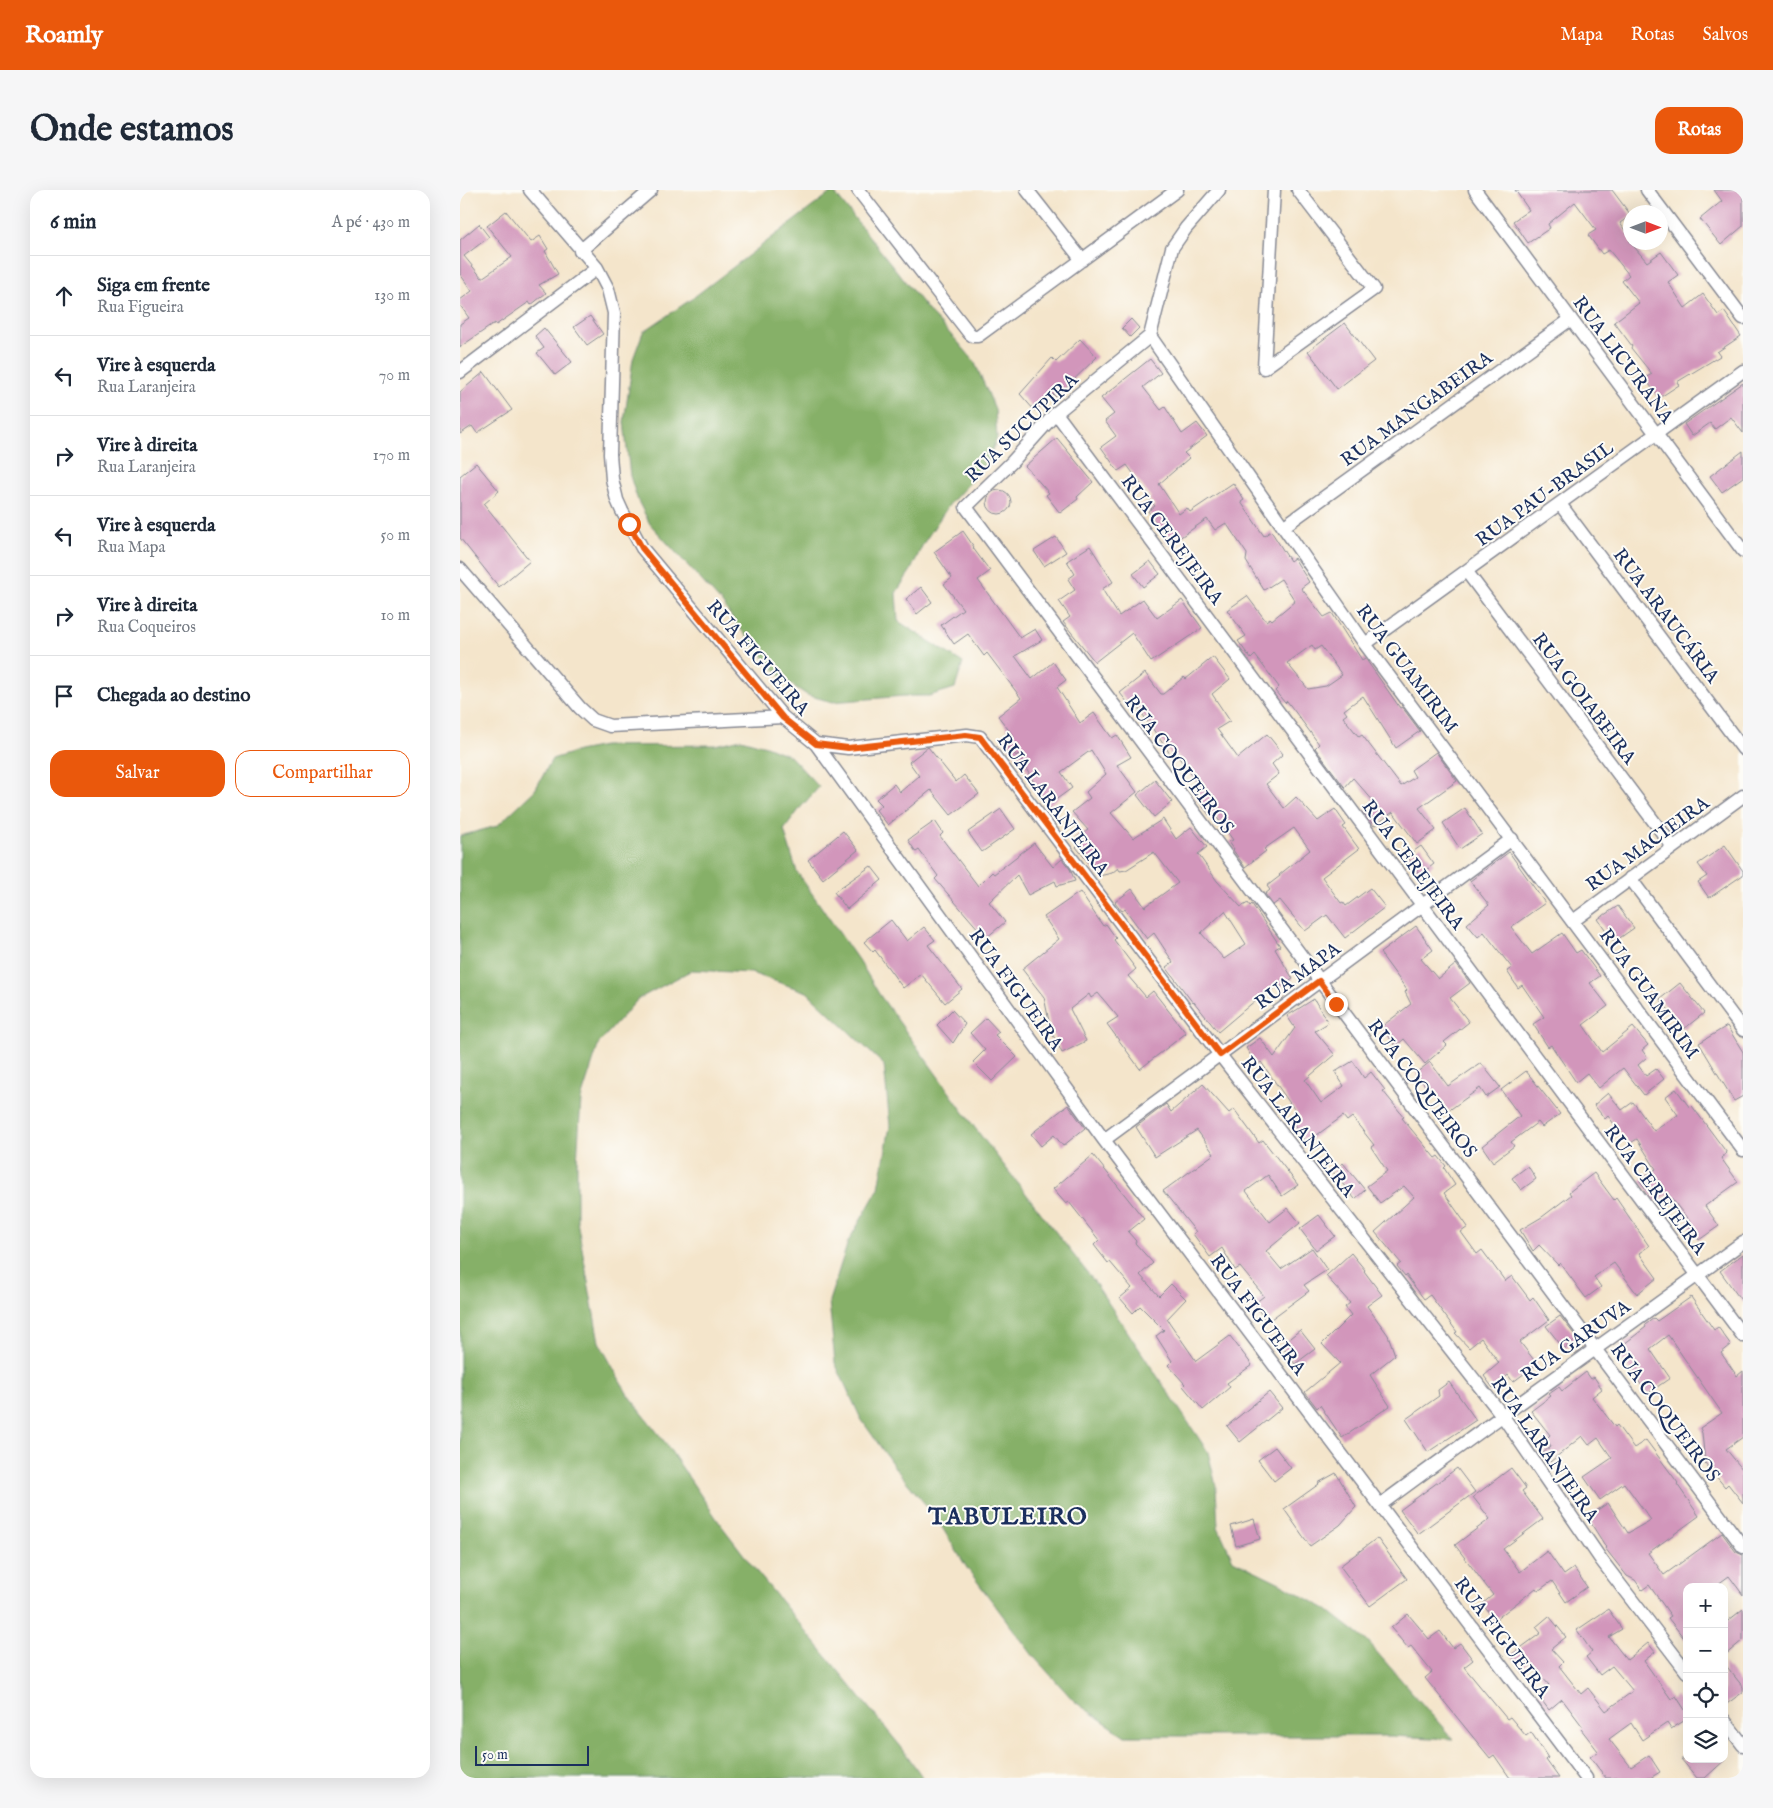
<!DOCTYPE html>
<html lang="pt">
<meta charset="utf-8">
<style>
:root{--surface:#fff;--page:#f6f6f7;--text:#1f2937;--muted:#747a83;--line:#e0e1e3;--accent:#ea580c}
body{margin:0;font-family:"IM FELL English",serif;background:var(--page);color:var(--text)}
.controls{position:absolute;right:15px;bottom:15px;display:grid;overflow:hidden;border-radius:10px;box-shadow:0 5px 20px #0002}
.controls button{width:45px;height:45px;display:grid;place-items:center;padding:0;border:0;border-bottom:1px solid var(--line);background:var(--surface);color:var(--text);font:25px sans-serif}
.compass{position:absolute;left:1163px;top:15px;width:45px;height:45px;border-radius:50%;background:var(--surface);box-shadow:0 5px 20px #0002;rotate:90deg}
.scale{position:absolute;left:15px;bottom:12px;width:114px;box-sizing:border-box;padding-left:5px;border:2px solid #1b2f5e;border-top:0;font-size:14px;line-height:18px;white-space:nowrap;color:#1b2f5e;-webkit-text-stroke:4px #fdfcf7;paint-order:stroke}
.stop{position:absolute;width:15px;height:15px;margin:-11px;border:4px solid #ea580c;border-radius:50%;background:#fff}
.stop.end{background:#ea580c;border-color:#fff;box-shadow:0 1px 5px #0008}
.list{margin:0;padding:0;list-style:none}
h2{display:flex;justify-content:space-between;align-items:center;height:65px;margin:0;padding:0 20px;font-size:21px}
h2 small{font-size:16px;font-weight:400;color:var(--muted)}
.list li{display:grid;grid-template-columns:32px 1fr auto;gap:15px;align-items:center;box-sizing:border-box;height:80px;padding:0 20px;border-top:1px solid var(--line)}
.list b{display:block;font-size:19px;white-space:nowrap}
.list p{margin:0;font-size:16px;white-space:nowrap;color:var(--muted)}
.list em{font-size:16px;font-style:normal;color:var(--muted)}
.actions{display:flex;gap:10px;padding:15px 20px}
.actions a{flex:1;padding:11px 0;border:1px solid var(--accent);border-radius:15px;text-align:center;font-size:18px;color:var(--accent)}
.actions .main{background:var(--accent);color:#fff}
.icon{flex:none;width:28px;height:28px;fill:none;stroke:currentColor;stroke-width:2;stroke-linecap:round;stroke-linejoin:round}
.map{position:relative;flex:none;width:1283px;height:1588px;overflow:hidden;border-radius:15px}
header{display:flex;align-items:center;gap:30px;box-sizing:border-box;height:70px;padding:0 25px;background:var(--accent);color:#fff}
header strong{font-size:24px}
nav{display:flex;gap:28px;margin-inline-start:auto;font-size:18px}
.intro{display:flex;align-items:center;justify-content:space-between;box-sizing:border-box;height:120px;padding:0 30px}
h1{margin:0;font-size:35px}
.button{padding:12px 22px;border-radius:15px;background:var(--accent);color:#fff;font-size:18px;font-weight:700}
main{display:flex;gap:30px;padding:0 30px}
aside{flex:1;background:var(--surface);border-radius:15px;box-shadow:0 5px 20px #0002}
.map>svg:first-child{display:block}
.forest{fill:#86b068;stroke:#507063}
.building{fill:#d296bb;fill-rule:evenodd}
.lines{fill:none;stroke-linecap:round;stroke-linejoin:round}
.street-casing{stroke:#888a94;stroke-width:15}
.street{stroke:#fff;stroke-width:12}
.route{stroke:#ea580c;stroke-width:6}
.labels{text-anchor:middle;stroke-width:4;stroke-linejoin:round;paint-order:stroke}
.street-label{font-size:19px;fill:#1b2f5e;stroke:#fdfcf7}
.district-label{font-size:24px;font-weight:bold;letter-spacing:1px;fill:#1b2f5e;stroke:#fdfcf7}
</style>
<header>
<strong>Roamly</strong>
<nav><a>Mapa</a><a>Rotas</a><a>Salvos</a></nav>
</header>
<div class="intro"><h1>Onde estamos</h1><a class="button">Rotas</a></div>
<main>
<aside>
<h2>6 min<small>A pé · 430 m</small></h2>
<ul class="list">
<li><svg class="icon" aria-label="ahead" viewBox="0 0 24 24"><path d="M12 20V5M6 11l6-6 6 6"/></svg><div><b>Siga em frente</b><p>Rua Figueira</p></div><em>130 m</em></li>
<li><svg class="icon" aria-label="left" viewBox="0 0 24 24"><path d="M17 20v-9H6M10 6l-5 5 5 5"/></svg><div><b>Vire à esquerda</b><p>Rua Laranjeira</p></div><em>70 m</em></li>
<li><svg class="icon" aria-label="right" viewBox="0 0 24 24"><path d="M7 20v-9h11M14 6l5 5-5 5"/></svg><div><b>Vire à direita</b><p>Rua Laranjeira</p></div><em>170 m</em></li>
<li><svg class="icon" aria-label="left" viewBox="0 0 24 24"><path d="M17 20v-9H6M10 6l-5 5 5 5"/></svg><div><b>Vire à esquerda</b><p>Rua Mapa</p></div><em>50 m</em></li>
<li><svg class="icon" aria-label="right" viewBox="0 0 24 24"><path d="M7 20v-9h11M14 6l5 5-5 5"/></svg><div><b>Vire à direita</b><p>Rua Coqueiros</p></div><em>10 m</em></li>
<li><svg class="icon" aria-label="arrive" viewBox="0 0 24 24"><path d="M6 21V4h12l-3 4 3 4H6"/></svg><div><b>Chegada ao destino</b></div></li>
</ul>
<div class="actions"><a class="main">Salvar</a><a>Compartilhar</a></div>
</aside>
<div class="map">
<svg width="1283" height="1588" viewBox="0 0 1283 1588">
<rect width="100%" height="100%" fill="#fdfcf7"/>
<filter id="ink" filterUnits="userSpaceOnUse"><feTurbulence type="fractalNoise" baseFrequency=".02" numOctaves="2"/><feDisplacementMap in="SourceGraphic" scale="10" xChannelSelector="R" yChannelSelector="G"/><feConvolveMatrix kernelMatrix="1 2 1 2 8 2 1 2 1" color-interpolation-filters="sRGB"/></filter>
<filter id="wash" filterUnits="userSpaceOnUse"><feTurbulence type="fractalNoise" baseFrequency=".0096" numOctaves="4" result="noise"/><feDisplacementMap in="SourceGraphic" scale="20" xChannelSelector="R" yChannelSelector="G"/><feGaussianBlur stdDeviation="1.12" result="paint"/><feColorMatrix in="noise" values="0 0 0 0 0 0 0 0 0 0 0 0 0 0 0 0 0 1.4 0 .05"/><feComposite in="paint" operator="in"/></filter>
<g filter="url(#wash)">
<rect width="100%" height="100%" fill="#f4e5cb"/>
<!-- forest -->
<path class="forest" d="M373 1 471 124 497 151 514 171 535 219 537 248 526 275 489 315 463 354 451 380 436 403 438 431 503 473 495 498 469 506H444L372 512 347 505 323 489 277 435 262 413 190 334 178 311 170 286 164 232 173 169 183 142 230 110Z
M281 549 306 556 330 566 359 597 341 617 324 640 337 682 403 777 419 804 515 938 633 1090 748 1262 756 1296 758 1337 773 1370 820 1393 866 1419 907 1451 993 1549 931 1546H665L615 1512 574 1467 507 1378 475 1326 436 1279 401 1229 375 1173 369 1111 388 1052 419 998 430 936 424 875 347 802 291 783 232 780 178 809 139 853 121 909 117 972V1031L139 1152 168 1205 204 1251 261 1335 297 1382 442 1558 463 1588H0V646L37 636 75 600 92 569 118 561 144 556 256 555Z"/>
<g id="blocks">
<!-- building -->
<path class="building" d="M1055 0H1152L1170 24V26L1160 33 1170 48V52L1187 72 1201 62 1218 85 1208 92 1225 118 1243 104 1258 125 1264 121 1281 146 1257 162 1260 166 1217 192 1219 195 1199 208 1185 188 1192 184 1171 158 1172 156 1154 132 1179 113 1162 91 1169 85 1149 60 1142 64 1128 45 1136 40 1115 12 1088 34 1090 38 1068 53 1053 31 1069 20Z
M1254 0H1283V36L1261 55 1240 29 1262 11Z
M46 21 71 52 80 46 88 59 85 61 98 84 79 95 86 103 71 115 69 112 36 135 35 133 0 157V134L9 128 0 115V110L12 101 0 84V50L19 34 29 47 4 66 22 88 52 67 27 36Z
M130 126 143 144 127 155 114 137Z
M671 129 679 138 670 147 662 138Z
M885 133 914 171 877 199 848 161Z
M84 138 112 172 95 185 77 163 84 158 75 146Z
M620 149 637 167 596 207 593 204 575 221 560 204 592 168 596 172Z
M690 169 701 183 683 197 701 220 705 217 722 244 737 233 747 246 724 263 729 268 699 294 719 324 727 318 730 322 773 293 784 310 781 312 804 346 811 341 830 371 834 368 849 392 841 398 864 427 872 423 902 470 905 468 940 518 942 517 960 541 936 558 903 506 884 520 887 524 883 527 899 547 902 545 941 596 955 587 951 580 976 562 997 591 959 618 976 640 957 654 933 622 914 636 904 623 916 614 893 588 885 597 883 595 855 558 859 554 827 511 825 513 815 501 819 497 795 465 791 469 778 451 786 446 767 420 787 406 806 431 810 428 812 430 835 411 821 389 804 400 786 371 787 364 766 333 755 340 747 329 709 355 688 321 695 316 689 309 691 308 667 275 658 281 641 257 656 246 645 231 654 224 641 208ZM852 455 855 460 861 456 882 485 866 496 848 499 827 473Z
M24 182 52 220 17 243 12 236 0 244V202Z
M1283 193V243L1271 227 1255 239 1250 233 1232 246 1224 234Z
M597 248 633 292 617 307 618 309 600 323 586 305 589 303 565 276Z
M1283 261V287L1262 302 1250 286Z
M16 273 39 301 24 314 70 371 39 397 0 348V286Z
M527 312a12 12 0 1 1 24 0a12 12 0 1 1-24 0Z
M503 341 514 357 513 358 530 381 518 390 560 448 575 439 582 450 555 466 572 489 593 472 606 490 597 497 620 533 634 523 652 548 657 545 671 567 657 575 677 602 651 623 673 648 703 629 716 649 731 637 747 657 738 664 757 691 781 717 788 713 790 716 792 714 820 756 815 759 833 789 819 798 817 795 797 809 758 842 734 812 733 813 706 777 713 772 694 743 687 749 665 719 662 721 655 712 672 699 685 717 718 693 694 662 666 680 660 681 658 678 652 683 639 686 616 657 618 655 615 649 628 640 612 622 630 608 626 602 646 584 631 560 601 582 612 598 587 616 558 564 556 566 546 553 554 547 538 526 561 508 527 463 524 466 508 444 494 454 481 435 503 419 484 394 492 388 474 362ZM765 721 786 754 764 769 741 743Z
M596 347 606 362 584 376 574 361Z
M630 356 653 392 642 399 659 426 683 409 697 428 722 410 742 438 691 472 672 443 635 472 603 432 610 427 599 411 615 400 608 389 615 384 607 371Z
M690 371 700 384 683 397 673 384Z
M461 397 472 412 457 424 446 409Z
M753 467 770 489 752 504 770 531 757 539 778 568 807 544 823 564 812 574 819 584 806 594 824 618 836 607 858 631 875 619 886 635 883 637 899 659 862 687 881 713 883 712 886 716 910 698 925 717 885 748 867 725 845 741 820 710 813 715 805 704 810 700 807 696 820 686 819 685 850 660 834 638 804 659 806 661 785 677 773 660 774 659 769 652 773 650 753 622 749 625 733 603 741 598 717 565 713 568 676 515 672 518 660 503 685 483 701 504H703L724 487 726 489Z
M468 557 496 592 504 585 519 604 491 625 471 600 428 635 416 620 422 615 416 609 434 594 440 602 459 586 449 572Z
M695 590 712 612 694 627 677 605Z
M1005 618 1022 644 1000 659 983 633Z
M541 619 555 639 522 662 508 642Z
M475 631 483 643 480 646 518 696 532 682 534 684 574 653 593 677 602 669 610 679 615 691 597 696 595 691 568 705 557 685 529 712 545 732 526 748 475 689 478 686 459 660 456 662 448 650Z
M383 641 398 660 363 689 348 670Z
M1265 655 1283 681V685L1249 708 1238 692 1247 686 1238 674Z
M961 656 974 674 960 685 947 666Z
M1049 662 1085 713 1051 737 1072 764 1102 743 1116 763 1121 760 1140 786 1130 793 1148 816 1123 835 1142 862 1173 837 1188 855 1182 860 1187 867 1178 875 1186 886 1196 879 1204 889 1184 905 1163 878 1139 898 1127 883 1116 892 1091 855 1088 857 1073 834 1084 827 1062 795 1058 798 1047 781 1052 778 1024 742 1018 747 1007 734 1029 715 1010 691Z
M411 676 422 690 387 719 374 702Z
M620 702 643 736 646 734 656 748 654 750 676 779 668 786 686 807 693 801 726 843 680 879 647 834 658 827 638 803 631 808 629 804 610 819 626 851 602 863 591 841 584 807 562 779 599 749 584 727Z
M1158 716 1174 738 1154 752 1138 729Z
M431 730 447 751 464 737 475 750 468 755 502 799 485 813 461 784 443 798 415 760 413 762 404 752Z
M956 736 973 760 961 769 978 789 996 774 1010 793 990 808 1009 832 984 852 987 855 965 874 944 849 936 856 921 837 951 814 945 802 947 800 920 763Z
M1220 793 1244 823 1224 839 1200 809Z
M854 809 868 833 855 841 875 865 845 890 861 913 884 896 875 882 893 871 904 888 911 882 925 900 923 901 944 927 942 928 975 968 978 966 986 976 984 978 995 995 984 1003 1008 1037 1001 1042 1017 1064 1022 1060 1045 1091 1052 1086 1070 1110 1073 1107 1089 1130 1060 1152 1077 1174 1053 1192 1048 1185 1033 1198 1024 1186 1039 1173 1021 1148 1009 1158 995 1143 997 1142 970 1105 964 1109 946 1085 945 1086 937 1076 941 1073 915 1042 954 1007 944 996 920 1013 907 996 927 981 911 957 914 955 892 927 887 931 883 926 846 953 834 935 841 929 801 872 797 875 786 858 800 848 814 867 835 838 827 826Z
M492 820 505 834 493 853 477 835Z
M526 828 539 842 535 845 557 867 532 891 513 872 525 860 510 843Z
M1267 836 1283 862V906L1274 911 1239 853Z
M970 872 988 896 1021 873 1040 897 1026 907 1020 898 988 921 973 900 970 902 956 883Z
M1066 881 1100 924 1082 937 1078 932 1051 952 1054 956 1033 972 1022 956 1060 926 1041 900Z
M743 894 769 923 774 919 799 953 803 950 838 995 822 1006 808 985 786 1001 810 1032 828 1018 840 1033 806 1061 821 1079 852 1058 867 1080 844 1095 849 1101 807 1132 794 1114 804 1106 780 1077 775 1080 762 1058 750 1067 733 1044 736 1042 703 1001 754 964 737 940 695 967 676 937 706 914 711 922Z
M1216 899 1230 918 1232 916 1267 963 1261 968 1278 992 1245 1016 1259 1036 1239 1050 1227 1033 1230 1032 1208 1004 1196 1012 1180 991 1196 979 1177 949 1169 954 1148 926 1145 929 1134 915 1148 903 1162 920 1173 912 1194 941 1218 925 1205 907Z
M608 915 625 938 603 956 594 945 581 956 571 944Z
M633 965 684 1029 668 1042 676 1051 675 1053 693 1073 680 1085 699 1106 711 1094 726 1109 707 1129 736 1171 770 1146 792 1175 767 1193 770 1197 743 1220 723 1196 725 1194 708 1175 712 1171 696 1146 704 1140 680 1116 673 1123 660 1108 672 1098 650 1072 648 1073 634 1055 639 1050 609 1012 606 1014 593 999Z
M883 973 905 1000 895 1009 873 982Z
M1068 976 1076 989 1061 1000 1052 988Z
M1134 983 1154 1010 1156 1008 1189 1056 1179 1063 1197 1088 1177 1104 1154 1073 1134 1087 1141 1097 1126 1108 1100 1073 1098 1075 1079 1055 1073 1061 1060 1040 1082 1027 1111 1005 1109 1002Z
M859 1025 875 1046 856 1060 840 1039Z
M891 1063 905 1080 904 1081 922 1105 907 1116 928 1145 935 1165 910 1185 930 1216 882 1248 860 1215 857 1218 845 1202 880 1173 862 1154 891 1125 885 1117 890 1113 866 1086Z
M1283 1064V1113L1260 1081Z
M1231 1107 1254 1140 1258 1137 1271 1155 1261 1163 1277 1186 1283 1181V1247L1266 1259 1283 1280V1313L1268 1294 1265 1297 1245 1273 1242 1243 1240 1238 1262 1223 1208 1145 1190 1159 1210 1188 1187 1204 1180 1193 1155 1161 1186 1137 1185 1135 1194 1128 1197 1131Z
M1100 1126 1117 1148 1104 1159 1086 1136Z
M840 1140 855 1159 835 1174 821 1155Z
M1126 1182 1131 1189 1134 1187 1142 1199 1132 1207 1155 1237 1157 1235 1174 1258 1186 1250 1218 1293 1217 1294 1239 1326 1188 1363 1204 1385 1262 1343 1276 1362 1283 1365V1405L1269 1386 1254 1397H1227V1452L1208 1428 1211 1426 1189 1395 1182 1400 1175 1390 1167 1386 1145 1358 1146 1357 1127 1327 1148 1313 1168 1343 1191 1330 1164 1293 1140 1310 1124 1287 1152 1268 1138 1248 1129 1255 1122 1246 1090 1272 1083 1263 1091 1256 1086 1249 1090 1245 1071 1221 1091 1206 1089 1204 1099 1197 1102 1201Z
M989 1192 1016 1230 968 1262 946 1229 979 1206 978 1200Z
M809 1202 822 1218 780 1252 767 1236Z
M815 1257 831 1278 814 1291 798 1270Z
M997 1278 1015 1302 958 1344 940 1320Z
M1051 1278 1066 1298 1062 1301 1083 1329 1043 1359 1060 1382 1087 1361 1104 1385 1114 1378 1127 1397 1106 1412 1092 1391 1078 1401 1076 1398 1035 1430 1022 1414 1033 1405 995 1355 1030 1329 1013 1307Z
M876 1283 896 1317 880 1335 850 1356 824 1319 859 1294 858 1293Z
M794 1329 800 1349 776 1356 771 1336Z
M917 1348 947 1389 910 1416 880 1376Z
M1148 1419 1162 1439 1149 1447 1167 1470 1188 1453 1195 1462 1184 1471 1211 1509 1216 1506 1227 1523V1529L1211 1539 1207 1533 1182 1550 1171 1533 1149 1549 1171 1577 1189 1565 1200 1582 1190 1588H1146L1130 1567 1138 1561 1121 1539 1123 1537 1102 1509 1089 1520 1077 1504 1089 1495 1068 1471 1062 1480 1051 1465 1081 1443 1076 1437 1089 1426 1106 1447 1091 1459 1103 1472 1099 1476 1121 1504 1128 1498 1146 1521 1173 1501 1152 1476 1140 1485 1126 1467 1132 1462 1117 1440Z
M1283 1419V1450L1264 1466V1434Z
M948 1424 969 1449 980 1441 993 1458 1000 1453 1013 1470 1004 1477 1047 1529 1050 1527 1066 1546 1071 1542 1088 1568 1086 1570 1099 1588H1050L1034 1565 1030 1568 965 1488 972 1482 951 1456 948 1458 931 1438Z
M1264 1473 1283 1497V1502L1264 1516Z
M1221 1569H1266L1245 1588H1237Z"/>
</g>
</g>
<g filter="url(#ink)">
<use href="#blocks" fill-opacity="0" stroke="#888a94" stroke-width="1"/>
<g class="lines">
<defs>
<path id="street" d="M70 0 137 78 148 99 154 123 150 264 152 289 157 310 162 321 182 358 323 527 356 554 644 950 1126 1588
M398 0 509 143 513 146H518L717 0
M567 0 622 70
M759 0 726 38 712 58 690 146 905 454 1283 960
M1015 0 1283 361
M1187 0 1283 128
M120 61 191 0
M690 146 596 223 552 272 506 317 1283 1357
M804 178 914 99 838 0
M804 178 814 0
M0 182 137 78
M596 223 1283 1146
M1100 314 1283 559
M823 337 1111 129
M0 379 120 518 133 530 150 536 323 527
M1007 382 1213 657
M905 454 1283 181
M356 554 388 558 507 545 520 547 760 865 1042 1225 1142 1371 1227 1482
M1170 688 1283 840
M1113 731 1283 606
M644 950 1052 649
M920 1315C1040 1226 1163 1140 1283 1052
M1264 1530 1283 1555"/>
</defs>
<!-- street casing -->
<use href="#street" class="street-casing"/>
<!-- street -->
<use href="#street" class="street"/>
</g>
</g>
<g class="lines" filter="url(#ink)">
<!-- route -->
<path class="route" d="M169 334 182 358 323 528 356 554 388 558 506 545 520 547 760 865 859 791 876 814"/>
</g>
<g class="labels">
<!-- street labels -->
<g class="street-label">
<text transform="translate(1164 169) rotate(53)" y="7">RUA LICURANA</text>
<text transform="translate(956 218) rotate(-36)" y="7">RUA MANGABEIRA</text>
<text transform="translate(561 237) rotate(-44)" y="7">RUA SUCUPIRA</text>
<text transform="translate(1084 303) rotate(-36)" y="7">RUA PAU-BRASIL</text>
<text transform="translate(713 349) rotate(53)" y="7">RUA CEREJEIRA</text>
<text transform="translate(1207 425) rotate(53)" y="7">RUA ARAUCÁRIA</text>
<text transform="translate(299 467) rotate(49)" y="7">RUA FIGUEIRA</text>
<text transform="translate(948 478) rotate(53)" y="7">RUA GUAMIRIM</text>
<text transform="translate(1125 508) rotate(53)" y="7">RUA GOIABEIRA</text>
<text transform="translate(720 574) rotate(53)" y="7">RUA COQUEIROS</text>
<text transform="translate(594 614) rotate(53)" y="7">RUA LARANJEIRA</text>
<text transform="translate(1187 653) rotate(-36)" y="7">RUA MACIEIRA</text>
<text transform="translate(954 674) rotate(53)" y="7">RUA CEREJEIRA</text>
<text transform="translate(837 785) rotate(-36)" y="7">RUA MAPA</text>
<text transform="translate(557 799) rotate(54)" y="7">RUA FIGUEIRA</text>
<text transform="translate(1190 803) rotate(54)" y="7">RUA GUAMIRIM</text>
<text transform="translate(963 898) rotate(53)" y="7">RUA COQUEIROS</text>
<text transform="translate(839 936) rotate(52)" y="7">RUA LARANJEIRA</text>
<text transform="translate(1196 999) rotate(53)" y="7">RUA CEREJEIRA</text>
<text transform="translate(799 1124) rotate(53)" y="7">RUA FIGUEIRA</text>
<text transform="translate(1115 1150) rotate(-35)" y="7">RUA GARUVA</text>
<text transform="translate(1206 1222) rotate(53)" y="7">RUA COQUEIROS</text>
<text transform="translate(1086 1259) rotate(55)" y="7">RUA LARANJEIRA</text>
<text transform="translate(1043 1447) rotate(53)" y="7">RUA FIGUEIRA</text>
</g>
<!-- district labels -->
<g class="district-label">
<text x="548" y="1334">TABULEIRO</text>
</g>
</g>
</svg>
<div class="controls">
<button>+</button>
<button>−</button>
<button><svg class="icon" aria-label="locate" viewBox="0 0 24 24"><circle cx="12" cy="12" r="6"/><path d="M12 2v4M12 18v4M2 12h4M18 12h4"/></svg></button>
<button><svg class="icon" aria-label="layers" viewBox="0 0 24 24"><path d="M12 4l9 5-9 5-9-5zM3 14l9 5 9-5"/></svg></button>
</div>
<svg class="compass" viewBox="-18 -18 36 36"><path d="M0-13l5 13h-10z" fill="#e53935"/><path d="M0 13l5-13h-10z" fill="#747a83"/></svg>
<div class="scale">50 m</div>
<div class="stop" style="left:169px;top:334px"></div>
<div class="stop end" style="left:876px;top:814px"></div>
</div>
</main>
